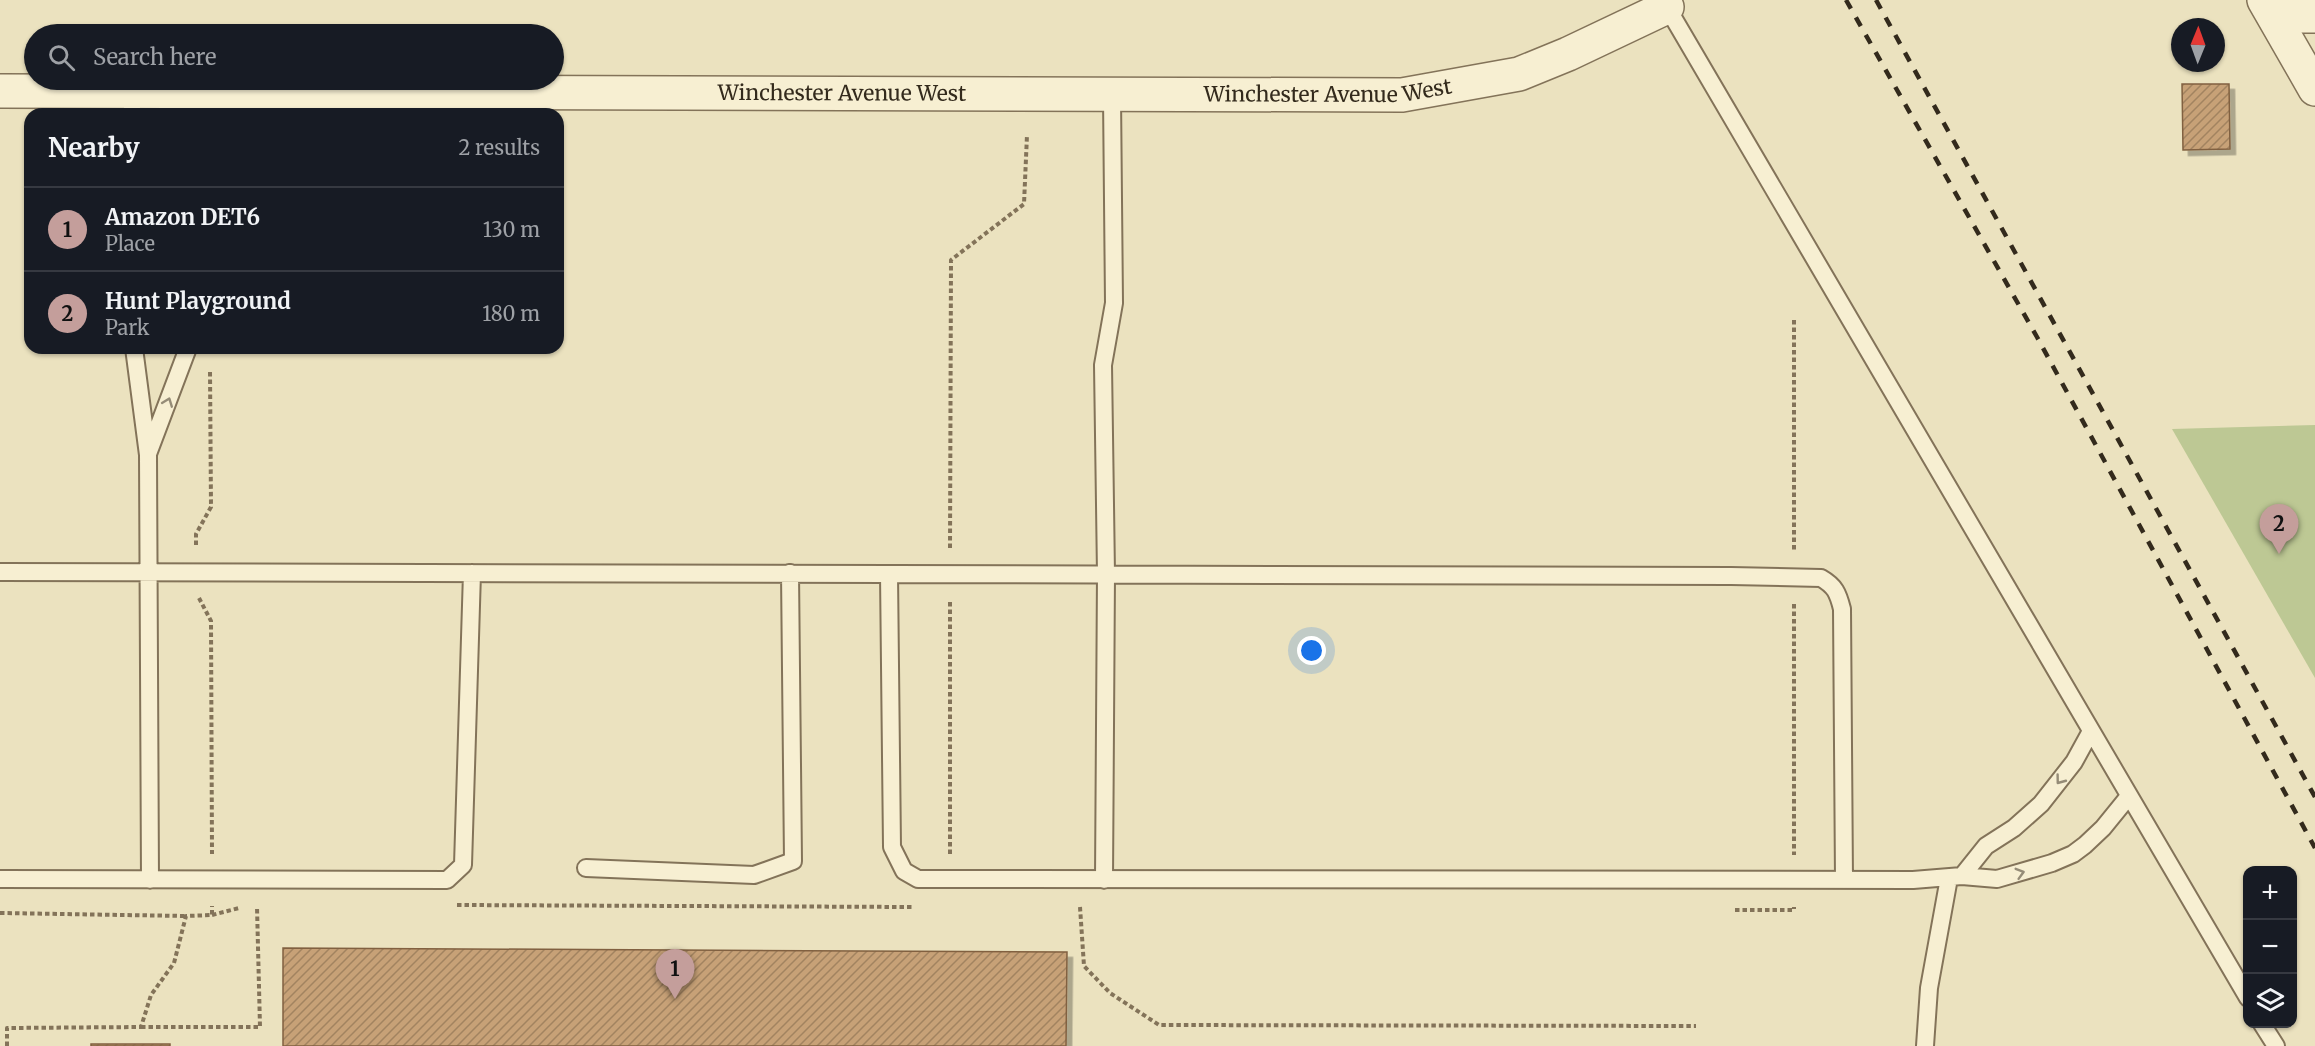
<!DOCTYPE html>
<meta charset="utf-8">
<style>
:root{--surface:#171b24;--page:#242831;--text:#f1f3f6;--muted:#9ea1a6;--line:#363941;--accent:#c49e9b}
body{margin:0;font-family:Merriweather,serif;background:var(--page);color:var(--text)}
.controls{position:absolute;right:18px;bottom:18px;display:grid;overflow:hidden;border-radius:12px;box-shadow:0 2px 4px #0004}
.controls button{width:54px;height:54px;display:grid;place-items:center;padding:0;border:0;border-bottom:2px solid var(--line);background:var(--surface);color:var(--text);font:30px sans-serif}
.compass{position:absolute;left:2171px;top:18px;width:54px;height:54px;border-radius:50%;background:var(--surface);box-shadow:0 2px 4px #0004;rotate:1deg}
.you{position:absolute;left:1312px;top:651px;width:21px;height:21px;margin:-15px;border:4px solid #fff;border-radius:50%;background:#1a73e8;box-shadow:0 0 0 9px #1a73e833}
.badge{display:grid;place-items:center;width:39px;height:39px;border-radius:50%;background:var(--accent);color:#111;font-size:20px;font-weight:700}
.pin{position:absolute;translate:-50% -50px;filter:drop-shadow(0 2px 3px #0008)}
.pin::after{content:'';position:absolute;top:32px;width:21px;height:18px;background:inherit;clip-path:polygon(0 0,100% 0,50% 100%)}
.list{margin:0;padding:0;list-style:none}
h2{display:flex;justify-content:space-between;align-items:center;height:78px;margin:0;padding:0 24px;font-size:26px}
h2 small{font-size:20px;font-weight:400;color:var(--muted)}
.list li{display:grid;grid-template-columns:39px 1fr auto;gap:18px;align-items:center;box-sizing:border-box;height:84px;padding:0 24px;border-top:2px solid var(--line)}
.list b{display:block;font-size:22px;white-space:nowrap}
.list p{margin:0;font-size:20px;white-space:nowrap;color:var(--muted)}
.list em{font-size:20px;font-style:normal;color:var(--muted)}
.icon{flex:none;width:33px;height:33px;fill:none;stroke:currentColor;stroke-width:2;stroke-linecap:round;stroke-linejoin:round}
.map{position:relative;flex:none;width:2315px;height:1046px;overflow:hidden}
.search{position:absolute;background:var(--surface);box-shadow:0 2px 4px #0004;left:24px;top:24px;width:540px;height:66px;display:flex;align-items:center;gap:15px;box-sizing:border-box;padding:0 21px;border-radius:33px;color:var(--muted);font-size:22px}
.panel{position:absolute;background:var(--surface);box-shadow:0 2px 4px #0004;left:24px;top:108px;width:540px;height:246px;border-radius:18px}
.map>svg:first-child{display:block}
.green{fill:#bdc894}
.building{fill:url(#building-hatch);stroke:#816040;stroke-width:1.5;filter:url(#shadow)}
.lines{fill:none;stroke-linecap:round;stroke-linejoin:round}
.lane-casing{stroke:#837359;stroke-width:20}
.street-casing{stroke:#837359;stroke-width:36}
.path{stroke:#837359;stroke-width:4;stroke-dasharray:4.5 3;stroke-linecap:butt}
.lane{stroke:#f7efd2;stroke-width:16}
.street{stroke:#f7efd2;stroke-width:33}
.rail{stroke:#332a1c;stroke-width:4.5;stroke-dasharray:10 10;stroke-linecap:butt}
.oneway{stroke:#958c77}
.labels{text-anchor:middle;stroke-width:5;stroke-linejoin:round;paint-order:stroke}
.street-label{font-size:21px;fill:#332a1c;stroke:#f3ecce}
</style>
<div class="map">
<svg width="2315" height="1046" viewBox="0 0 2315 1046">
<defs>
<pattern id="building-hatch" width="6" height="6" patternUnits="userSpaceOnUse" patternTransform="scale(1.5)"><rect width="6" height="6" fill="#c7a177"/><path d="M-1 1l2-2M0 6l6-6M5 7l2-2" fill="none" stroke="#a28361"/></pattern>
<filter id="shadow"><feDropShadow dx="5.5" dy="5.5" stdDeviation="0" flood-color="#0004"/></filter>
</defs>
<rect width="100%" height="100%" fill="#ebe2bf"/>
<!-- green -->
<path class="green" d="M2315 425V678L2172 429Z"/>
<!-- building -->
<path class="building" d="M2182 84H2229L2230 149 2183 150Z
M283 948 1067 952 1066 1046H283Z
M91 1044H170V1046H91Z"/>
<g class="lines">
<defs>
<path id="lane" d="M1664 2 2248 998
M132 114V92
M134 348 148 455 150 880
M148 454 188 348
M0 572 1731 576 1821 578C1835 586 1838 593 1842 609L1844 880
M889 574 892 847 904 871 918 879 1913 880 1962 876 1997 879 2052 863 2073 854 2085 845 2103 828 2129 796
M586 868 754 875 793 861 790 573
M1962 876 1986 846 2014 828 2041 804 2074 762 2091 731
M0 879 447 880 463 865 472 573
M1104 880 1106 574 1103 365 1114 303 1112 96
M2262 1024 2276 1046
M1925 1046 1929 988 1949 878"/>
<g id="street">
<path d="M2264 0 2315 89"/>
<path d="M2274 16H2315"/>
<path id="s1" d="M0 91 1402 95 1519 74 1568 54 1667 7"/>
</g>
</defs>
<!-- lane casing -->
<use href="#lane" class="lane-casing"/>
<!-- street casing -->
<use href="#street" class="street-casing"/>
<!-- path -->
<path class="path" d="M1794 320V552
M196 545V534L211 507 210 371
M950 548 951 260 1024 204 1027 135
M199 598 211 621 212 854
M1794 604V855
M950 854V600
M457 905 912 907
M1080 907 1084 966 1110 993 1159 1025 1696 1026
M1735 910H1794V907
M0 913 186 916
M212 915 239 908
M141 1027H260L257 907
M7 1046V1028L141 1027 151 995 174 963 186 916 212 915V906"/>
<!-- lane -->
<use href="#lane" class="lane"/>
<!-- street -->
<use href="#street" class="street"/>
<!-- rail -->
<path class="rail" d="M1846 0 2037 337 2315 848
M1876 0 2315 797"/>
</g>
<!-- one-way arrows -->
<defs><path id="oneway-chevron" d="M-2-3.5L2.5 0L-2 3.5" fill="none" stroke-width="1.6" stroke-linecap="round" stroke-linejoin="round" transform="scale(1.5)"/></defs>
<g class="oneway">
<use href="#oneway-chevron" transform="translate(168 402) rotate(-69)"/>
<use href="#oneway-chevron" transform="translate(2060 780) rotate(127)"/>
<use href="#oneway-chevron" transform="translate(2020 873) rotate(-16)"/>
</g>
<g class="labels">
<!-- street labels -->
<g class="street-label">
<text dy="7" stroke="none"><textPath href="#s1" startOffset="1328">Winchester Avenue West</textPath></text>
<text dy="7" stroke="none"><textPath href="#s1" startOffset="842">Winchester Avenue West</textPath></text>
</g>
</g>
</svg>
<div class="controls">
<button>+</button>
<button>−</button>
<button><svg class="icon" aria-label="layers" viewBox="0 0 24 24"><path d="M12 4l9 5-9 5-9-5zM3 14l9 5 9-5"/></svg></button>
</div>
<svg class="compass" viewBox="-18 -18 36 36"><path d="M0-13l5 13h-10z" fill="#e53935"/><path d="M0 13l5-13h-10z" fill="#9ea1a6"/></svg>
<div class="you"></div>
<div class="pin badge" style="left:675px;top:999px">1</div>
<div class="pin badge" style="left:2279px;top:554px">2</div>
<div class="search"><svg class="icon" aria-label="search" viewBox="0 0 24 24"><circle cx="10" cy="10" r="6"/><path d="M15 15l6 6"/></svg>Search here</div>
<section class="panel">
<h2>Nearby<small>2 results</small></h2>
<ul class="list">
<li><span class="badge">1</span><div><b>Amazon DET6</b><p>Place</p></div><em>130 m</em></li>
<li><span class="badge">2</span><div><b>Hunt Playground</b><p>Park</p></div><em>180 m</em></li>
</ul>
</section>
</div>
